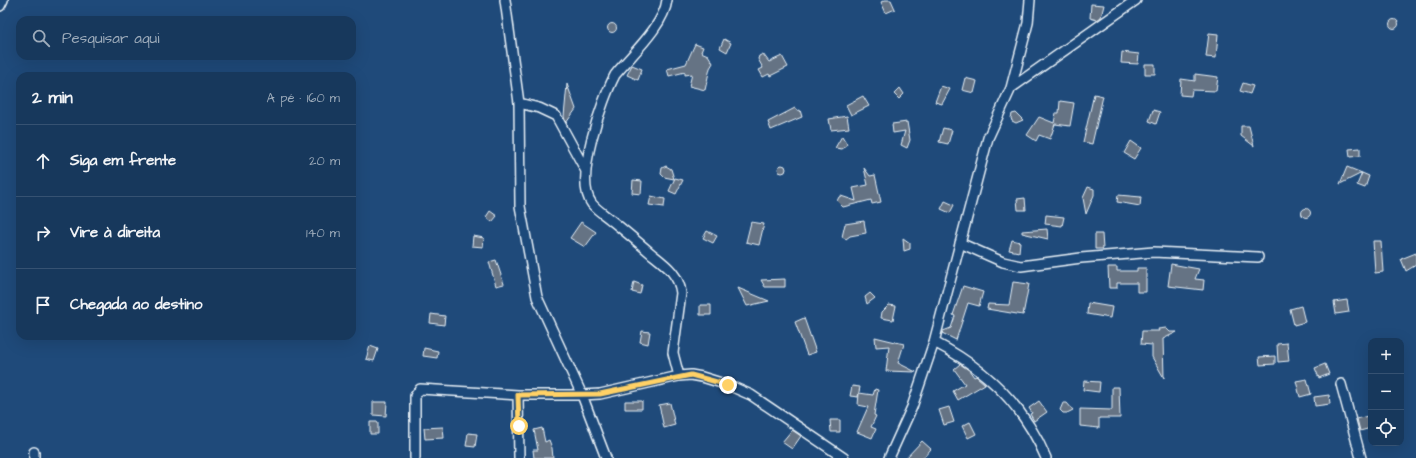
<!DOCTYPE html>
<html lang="pt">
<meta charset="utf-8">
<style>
:root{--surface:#17385c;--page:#203f62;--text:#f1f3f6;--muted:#9eacbb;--line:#365272}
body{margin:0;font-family:"Architects Daughter",sans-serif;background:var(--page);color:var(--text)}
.controls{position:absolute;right:12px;bottom:12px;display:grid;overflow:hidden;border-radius:8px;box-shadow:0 4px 16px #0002}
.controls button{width:36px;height:36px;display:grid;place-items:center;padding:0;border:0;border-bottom:1px solid var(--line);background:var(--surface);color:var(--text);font:20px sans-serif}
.stop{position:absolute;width:12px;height:12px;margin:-9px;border:3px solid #ffd166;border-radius:50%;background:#fff}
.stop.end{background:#ffd166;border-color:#fff;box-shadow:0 1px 4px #0008}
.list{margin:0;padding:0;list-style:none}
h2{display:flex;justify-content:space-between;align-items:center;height:52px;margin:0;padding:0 16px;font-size:17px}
h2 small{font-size:13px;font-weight:400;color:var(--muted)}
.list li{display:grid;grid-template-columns:26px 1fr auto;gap:12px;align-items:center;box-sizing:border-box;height:72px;padding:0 16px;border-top:1px solid var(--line)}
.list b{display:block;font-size:15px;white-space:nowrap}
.list em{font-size:13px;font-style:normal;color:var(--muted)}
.icon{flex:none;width:22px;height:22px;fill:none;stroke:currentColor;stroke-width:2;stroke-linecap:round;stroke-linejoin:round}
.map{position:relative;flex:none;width:1416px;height:458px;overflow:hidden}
.search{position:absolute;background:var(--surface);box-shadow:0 4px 16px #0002;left:16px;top:16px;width:340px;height:44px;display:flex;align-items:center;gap:10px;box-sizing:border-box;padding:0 14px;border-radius:12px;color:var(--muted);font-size:15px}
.panel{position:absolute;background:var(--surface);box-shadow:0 4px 16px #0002;left:16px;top:72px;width:340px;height:268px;border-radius:12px}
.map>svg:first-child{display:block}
.building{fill:#657384;stroke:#e8f1f8}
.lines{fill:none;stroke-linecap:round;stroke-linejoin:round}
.street-casing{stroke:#e8f1f8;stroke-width:12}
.street{stroke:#1f4a7a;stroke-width:9}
.route{stroke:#ffd166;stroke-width:5}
</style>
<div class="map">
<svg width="1416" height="458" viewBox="0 0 1416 458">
<rect width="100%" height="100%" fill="#1f4a7a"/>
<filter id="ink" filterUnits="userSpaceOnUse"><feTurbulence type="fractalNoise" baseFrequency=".025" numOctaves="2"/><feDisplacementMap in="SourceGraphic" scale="8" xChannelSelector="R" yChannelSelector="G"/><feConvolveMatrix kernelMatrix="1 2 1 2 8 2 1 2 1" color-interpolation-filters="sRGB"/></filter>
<g filter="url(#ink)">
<!-- building -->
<path class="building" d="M885 0H891L895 9 886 13 881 2Z
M1091 4 1104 5 1101 17 1097 20 1090 18Z
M1389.5 24a4.5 4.5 0 1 1 9 0a4.5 4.5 0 1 1-9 0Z
M607.5 28a4.5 4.5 0 1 1 9 0a4.5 4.5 0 1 1-9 0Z
M1209 33 1218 34 1216 58 1206 57Z
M724 39 731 43 727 52 720 48Z
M695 44 703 47 701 52 708 55 713 63 710 68 705 90 689 86 692 74 685 75V72L669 76 667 69 686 64Z
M1122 52 1139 54 1138 64 1121 63Z
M763 54 769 62 782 56 788 67 770 76 769 74 763 77 759 70 763 68 758 59 759 56Z
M1145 64H1155V74H1145Z
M632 65 642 69 638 80 627 75Z
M1195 74 1218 77 1216 91 1192 90 1191 96 1180 95 1181 79 1195 81Z
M965 78 977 81 974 93 962 90Z
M1243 83 1253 86 1250 94 1240 91Z
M567 84 576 109 566 123 564 117Z
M941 86 950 89 942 104 935 102Z
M900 88 904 94 899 99 894 94Z
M1094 94 1103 96 1092 144 1083 142Z
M863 96 869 106 851 115 846 105Z
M1060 101 1074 103 1070 126 1055 124 1050 139 1039 135 1036 141 1027 135 1039 117 1054 123 1056 113H1059Z
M795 108 797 111 800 110 802 117 771 130 768 122Z
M1153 110 1160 112 1156 124 1149 121Z
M1016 113 1023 120 1016 123 1012 121 1011 118 1012 114Z
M847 116 849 128 831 130 829 119Z
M907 122 910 140 907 148 901 145 905 131 893 133 892 124Z
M1241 126H1249L1254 146 1241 136Z
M943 128 952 130 948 144 939 142Z
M842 136 847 144 845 147 842 149 835 148Z
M1131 141 1141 148 1134 159 1124 153Z
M1360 148V156L1350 157 1349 149Z
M778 169a4 4 0 1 1 8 0a4 4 0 1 1-8 0Z
M666 166 671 169 674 179 664 177 661 174 662 168Z
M1347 167 1362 173 1340 184Z
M864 168 870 176 875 175 881 202 872 204 871 200 843 207 837 201 839 197 841 196 856 201 853 188 868 185Z
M1362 173 1369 176 1365 188 1357 185Z
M675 178 683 180 676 194 669 191Z
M633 180 642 181 641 194 632 193Z
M1088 187 1094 189V195L1086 214 1083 198Z
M1118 195 1141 197 1140 206 1117 202Z
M651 196 665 199 664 207 649 205Z
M1025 198 1026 210H1018L1017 199Z
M945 201 954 205 950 213 941 209Z
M1301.5 213a4.5 4.5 0 1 1 9 0a4.5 4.5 0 1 1-9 0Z
M490 211 497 216 492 222 486 217Z
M1046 215 1064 217 1062 226 1045 224Z
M864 221 866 233 850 236 846 239 842 237 845 224Z
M581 222 596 232 585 247 570 238Z
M751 222 764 224 759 245 746 242Z
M1047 229 1048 239 1022 233V231Z
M707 231 717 236 713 243 703 238Z
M1095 234H1102L1103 249H1095Z
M473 236 484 238 483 247 472 246Z
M903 238 910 243V249L904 251Z
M1012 240 1020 242 1019 252 1009 250Z
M1373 241H1381L1383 272 1375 273Z
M1416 253V265L1406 271 1401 259Z
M496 260 504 284 496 286 489 262Z
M1171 264 1199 269 1195 279 1204 280 1203 290 1168 286Z
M1108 267H1117V271H1137V268H1146V292H1137V283H1117V288H1109Z
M785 279V287H765L761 280Z
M634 282 642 285 640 294 632 292Z
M1013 282 1029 284 1023 315 987 309 988 304 1009 305Z
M963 286 983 292 979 306 968 303 956 340 942 333 943 331 951 328 955 316 953 315Z
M738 288 769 301 747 306Z
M870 293 875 298 867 304 865 297Z
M1347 300 1349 312 1336 314 1334 302Z
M1088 303 1112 307 1110 318 1087 314Z
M700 305H711V315H700Z
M889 305 896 306 893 320 881 318 882 312Z
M1301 306 1305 322 1294 325 1290 309Z
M431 314 445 316 444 325 430 323Z
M804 318 816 352 807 355 795 322Z
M1166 328 1170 332H1177L1163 339 1164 378 1152 357V345L1141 344 1142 331H1159L1158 329Z
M642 331 650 332 648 344 640 342Z
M875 337 904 344 898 363 916 372 886 371 889 346 876 347Z
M1287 343 1289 361 1278 362 1277 344Z
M370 346 378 349 374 361 366 359Z
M424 348 438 351 437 358 423 356Z
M1275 356V364L1260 365 1259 357Z
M960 364 969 370 974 377 976 376 985 384 958 400 953 391 965 384 954 369Z
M1325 364 1329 374 1319 378 1315 368Z
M1307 379 1311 394 1300 397 1296 381Z
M1084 381 1100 382 1099 392 1083 390Z
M852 386 860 387 858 397 850 396Z
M1112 387H1119L1120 418H1099V428L1080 426V409L1112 410Z
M875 389 878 390 874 415 876 416 871 427 876 429 872 438 857 432 868 407 858 405 859 393 873 395Z
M1329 395 1330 404 1315 406 1314 397Z
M625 401H642V409H625Z
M1039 401 1047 412 1034 421 1030 414 1032 413 1029 408Z
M373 402H387L386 416 373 415Z
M670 403 675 425 664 428 659 405Z
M1063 403H1067L1073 410 1067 413H1063L1060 410Z
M949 407 954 422 944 425 939 410Z
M1371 415V428L1360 431 1357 419Z
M830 420H840V432H831Z
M370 422H378V434H370Z
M970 422 976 434 968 438 962 426Z
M443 427 444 438 425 439 424 428Z
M542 428 545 442 549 440 552 448 553 458H534L533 450H538L534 430Z
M792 430 801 436 792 449 782 442Z
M468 433 477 434 475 447 466 446Z
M922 441 931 449 923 458H906Z"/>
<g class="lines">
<defs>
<path id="street" d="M667 0C664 26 631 55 615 75 602 100 573 180 592 204 597 210 605 215 611 220 625 231 639 243 653 255 667 266 679 275 681 293L673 353 679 376
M0 6 3 0
M1011 88 1028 23 1030 0
M519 103 539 108 556 116 586 171
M960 243 1003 262 1021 266 1081 258 1154 252 1258 257
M934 342C985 368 1024 405 1046 458
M1341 384 1361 458
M518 395 519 458
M34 458V452
M415 458V396L420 389 518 395H582L537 297 520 206 519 103 505 0
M606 458 582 395 600 394 679 376 691 375 702 377 728 385 751 395 844 458
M889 458 912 407 934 342 988 138 1011 88 1136 0"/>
</defs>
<!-- street casing -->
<use href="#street" class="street-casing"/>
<!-- street -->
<use href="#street" class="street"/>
</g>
</g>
<g class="lines" filter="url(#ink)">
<!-- route -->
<path class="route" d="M519 426 518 395 600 394 691 375 728 385"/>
</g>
</svg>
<div class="controls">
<button>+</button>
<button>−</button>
<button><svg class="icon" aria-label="locate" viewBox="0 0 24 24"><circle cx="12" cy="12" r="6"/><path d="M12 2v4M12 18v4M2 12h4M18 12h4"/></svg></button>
</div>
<div class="stop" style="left:519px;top:426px"></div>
<div class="stop end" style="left:728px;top:385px"></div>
<div class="search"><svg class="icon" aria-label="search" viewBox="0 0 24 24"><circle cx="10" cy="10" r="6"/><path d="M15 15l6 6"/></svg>Pesquisar aqui</div>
<section class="panel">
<h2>2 min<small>A pé · 160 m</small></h2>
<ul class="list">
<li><svg class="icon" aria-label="ahead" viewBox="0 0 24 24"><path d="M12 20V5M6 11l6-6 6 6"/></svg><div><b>Siga em frente</b></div><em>20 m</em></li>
<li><svg class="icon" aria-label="right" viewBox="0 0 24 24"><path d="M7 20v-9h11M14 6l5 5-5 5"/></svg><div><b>Vire à direita</b></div><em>140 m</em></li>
<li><svg class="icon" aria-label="arrive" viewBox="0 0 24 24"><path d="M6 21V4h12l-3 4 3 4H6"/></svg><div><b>Chegada ao destino</b></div></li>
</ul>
</section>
</div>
